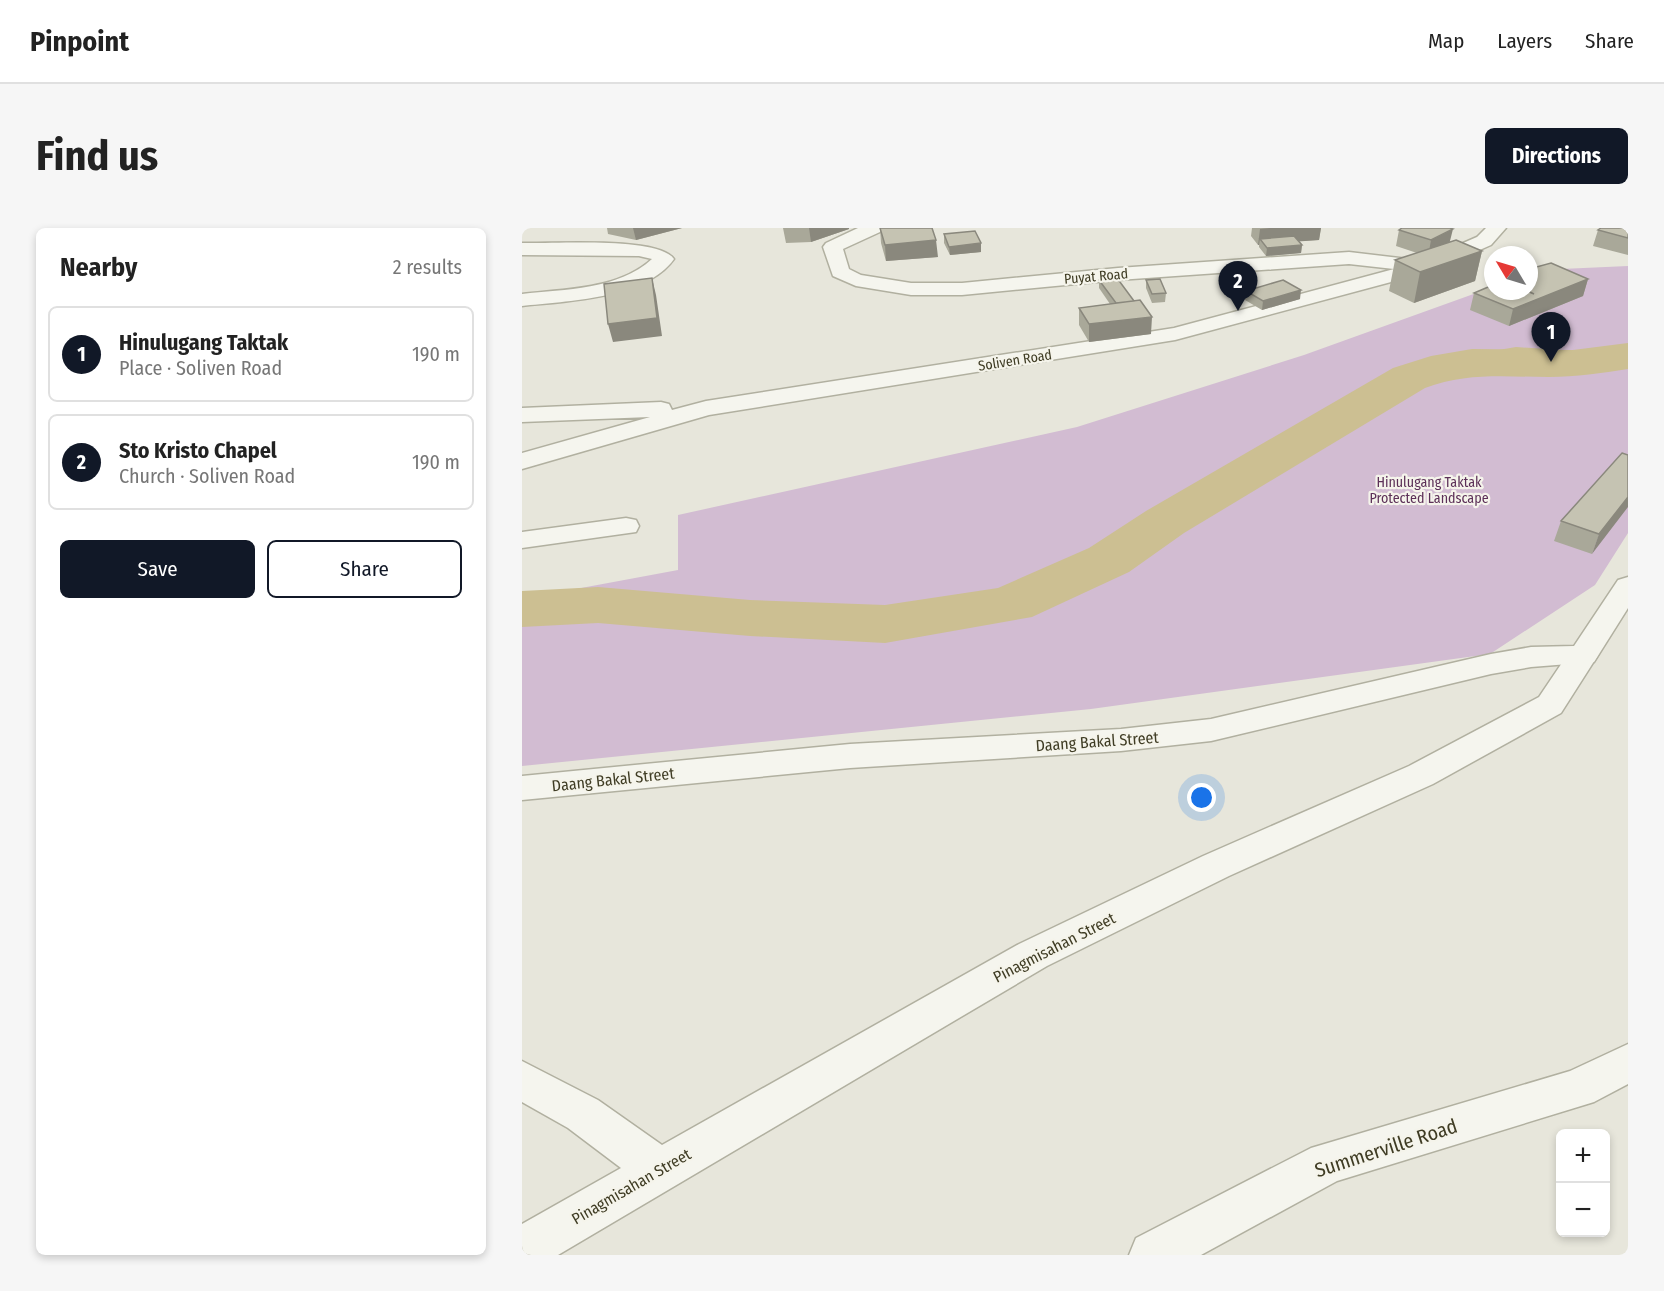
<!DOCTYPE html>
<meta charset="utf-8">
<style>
:root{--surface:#fff;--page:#f6f6f6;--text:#222;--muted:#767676;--line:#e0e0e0;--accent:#111827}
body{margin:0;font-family:"Fira Sans Condensed",sans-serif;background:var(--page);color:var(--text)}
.controls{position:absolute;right:18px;bottom:18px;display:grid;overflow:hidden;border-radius:9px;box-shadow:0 3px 9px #0003}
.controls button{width:54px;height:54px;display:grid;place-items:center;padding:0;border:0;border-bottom:2px solid var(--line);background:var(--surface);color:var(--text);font:30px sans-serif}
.compass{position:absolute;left:962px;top:18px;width:54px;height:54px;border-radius:50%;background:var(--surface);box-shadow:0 3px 9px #0003;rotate:308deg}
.you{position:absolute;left:680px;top:570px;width:21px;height:21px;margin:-15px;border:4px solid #fff;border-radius:50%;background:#1a73e8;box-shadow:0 0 0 9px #1a73e833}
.badge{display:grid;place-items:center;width:39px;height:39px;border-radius:50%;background:var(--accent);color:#fff;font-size:20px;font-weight:700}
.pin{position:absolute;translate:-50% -50px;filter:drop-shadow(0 2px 3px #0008)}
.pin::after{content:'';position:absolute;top:32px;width:21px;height:18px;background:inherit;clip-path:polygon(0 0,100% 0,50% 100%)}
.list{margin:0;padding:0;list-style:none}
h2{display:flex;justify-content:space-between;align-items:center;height:78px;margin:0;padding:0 24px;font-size:26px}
h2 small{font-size:20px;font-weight:400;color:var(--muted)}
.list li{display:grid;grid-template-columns:39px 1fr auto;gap:18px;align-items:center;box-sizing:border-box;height:96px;margin:0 12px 12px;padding:0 12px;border:2px solid var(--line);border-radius:9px}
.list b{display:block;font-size:22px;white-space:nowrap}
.list p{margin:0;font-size:20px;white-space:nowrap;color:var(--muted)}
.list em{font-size:20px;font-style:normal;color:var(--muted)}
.actions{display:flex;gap:12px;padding:18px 24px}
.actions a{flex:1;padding:14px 0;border:2px solid var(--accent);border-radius:9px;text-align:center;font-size:21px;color:var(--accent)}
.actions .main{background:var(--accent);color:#fff}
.map{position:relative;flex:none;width:1106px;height:1027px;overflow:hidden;border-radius:9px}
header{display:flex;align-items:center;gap:36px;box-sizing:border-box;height:84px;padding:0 30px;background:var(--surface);border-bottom:2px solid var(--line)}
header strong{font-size:28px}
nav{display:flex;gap:33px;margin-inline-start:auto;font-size:21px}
.intro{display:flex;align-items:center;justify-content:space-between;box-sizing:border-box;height:144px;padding:0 36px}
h1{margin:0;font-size:42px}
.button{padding:15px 27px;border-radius:9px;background:var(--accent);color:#fff;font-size:21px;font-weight:700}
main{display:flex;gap:36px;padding:0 36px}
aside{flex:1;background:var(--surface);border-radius:9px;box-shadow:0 3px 9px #0003}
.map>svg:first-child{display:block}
.green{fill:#d2bcd2}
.water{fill:#ccbf92}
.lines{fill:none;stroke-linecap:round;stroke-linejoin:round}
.river{fill:#ccbf92;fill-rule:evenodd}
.minor-casing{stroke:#b1b0a0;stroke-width:3}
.tertiary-casing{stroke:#b1b0a0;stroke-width:3}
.minor{fill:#f5f5ee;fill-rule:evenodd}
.tertiary{fill:#f5f5ee;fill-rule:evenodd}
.wall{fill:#a9a899}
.shaded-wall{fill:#8a887d}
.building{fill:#c5c3b2;stroke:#8a887d;stroke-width:1.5}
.labels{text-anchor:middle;stroke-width:4.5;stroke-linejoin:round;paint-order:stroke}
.far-street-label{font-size:14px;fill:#3f3c24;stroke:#f5f4eb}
.far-park-label{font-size:14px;fill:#5c3058;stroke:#f5f4eb}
.street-label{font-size:16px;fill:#3f3c24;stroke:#f5f4eb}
.near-street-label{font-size:20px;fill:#3f3c24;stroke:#f5f4eb}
</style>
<header>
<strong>Pinpoint</strong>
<nav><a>Map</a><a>Layers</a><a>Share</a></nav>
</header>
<div class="intro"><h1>Find us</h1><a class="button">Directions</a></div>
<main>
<aside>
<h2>Nearby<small>2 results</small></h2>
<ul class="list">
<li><span class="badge">1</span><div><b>Hinulugang Taktak</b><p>Place · Soliven Road</p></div><em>190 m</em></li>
<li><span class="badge">2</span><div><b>Sto Kristo Chapel</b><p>Church · Soliven Road</p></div><em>190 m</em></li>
</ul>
<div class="actions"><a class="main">Save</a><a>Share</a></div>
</aside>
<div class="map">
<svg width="1106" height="1027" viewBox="0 0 1106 1027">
<rect width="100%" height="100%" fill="#e7e6db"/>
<!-- green -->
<path class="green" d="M1106 38V305L1073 357 968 426 569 481 0 538V371L156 342V287L555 199 782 127 971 59V63H1007L1017 42Z"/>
<!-- water -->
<path class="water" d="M994 119 1025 121 1050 136 1052 145 949 139 887 150 907 134Z"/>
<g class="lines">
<!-- river -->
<path class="river" d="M1106 115V141C1080 145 1054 149 1027 149 984 149 945 144 903 160L662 305 607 344 510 389 363 415 228 408 76 395 0 399V363L76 359 228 372 363 377 476 360 567 320 624 283 871 140 909 128 950 121 1051 122Z"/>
<defs>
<path id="minor" d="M336 0H360L358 4 321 21 327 41 339 47 389 55H440L596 40 827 24 886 31 895 35 955 9 964 0H984L969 17 910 43 653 112 187 187 0 241V225L128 189 0 194V180L139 174 147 176 150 182 184 173 652 100 872 41 827 36 596 52 440 67H389L334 58 311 48 301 19 304 15Z
M0 15C30 16 136 8 152 31 124 71 44 73 0 78V66C43 61 96 62 130 31L117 28 0 27Z
M104 290 114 292 117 298 114 304 0 320V304Z
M1061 417 1072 420 1076 427 1039 485 911 556 707 648 525 738 36 1027H0V996L99 940 46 900 0 874V833L76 872 140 917 497 716 681 628 887 538 1017 469 1050 420Z
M1106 816V856L1072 874 815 953 679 1027H607L614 1010 789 920 1048 843Z"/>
<path id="tertiary" d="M1106 349V380L1072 434 1009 439 969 446 689 513 599 523 328 540 0 572V548L328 516 599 501 689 491 969 426 1009 419 1052 418 1096 352Z"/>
</defs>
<!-- minor casing -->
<use href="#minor" class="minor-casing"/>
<!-- tertiary casing -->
<use href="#tertiary" class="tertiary-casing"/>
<!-- minor -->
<use href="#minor" class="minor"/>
<!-- tertiary -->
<use href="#tertiary" class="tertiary"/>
</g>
<!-- wall -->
<path class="wall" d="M85 0H160L114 12 86 6Z
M261 0H327V1L289 14 264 15Z
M358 0 416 29 364 33 359 15Z
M730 0H799L797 12 777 13 780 17 779 25 744 28 737 19V17H736L729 8Z
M1106 0V27L1071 18 1076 2Z
M877 2 928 14 960 23 953 53 892 75 867 63 873 32 895 25 874 18Z
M422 6 459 15V24L428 27 422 15Z
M1066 51 1061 68 987 98 948 82 952 65 1007 63Z
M577 52 629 106 567 114 557 97V80L588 76 577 60Z
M624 52 644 65 643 74 630 75 624 60Z
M724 63 778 71 740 82 723 72Z
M1106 227 1070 326 1032 313 1039 293Z"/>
<!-- shaded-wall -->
<path class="shaded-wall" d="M111 0H160L114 12Z
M287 0H327V1L289 14Z
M748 0H799L797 12 742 16 738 11 737 17H736L738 1Z
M931 1 927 17 906 29 909 12Z
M414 12 416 29 364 33 363 17Z
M459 15V24L428 27 427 19Z
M780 17 779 25 744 28 745 20Z
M960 23 953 53 892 75 898 44Z
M130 50 134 67 140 108 91 114 86 96Z
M1066 51 1061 68 987 98 991 81Z
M779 62 778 71 740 82 741 73Z
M630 89 629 106 567 114V96Z
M1106 269V279L1070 326 1077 306Z"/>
<!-- building -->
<path class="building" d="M358 0H410L414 12 363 17Z
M880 0H928L931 1 909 12 877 2Z
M1079 0H1106V10L1076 2Z
M453 3 459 15 427 19 422 6Z
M772 8 780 17 745 20 738 11Z
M934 12 960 23 898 44 873 32Z
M1029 35 1066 51 991 81 952 65 971 57V63H1005L1012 66 1006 63H1007V41Z
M130 50 135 90 86 96 82 56Z
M595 50 612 73 594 75 577 52Z
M638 51 644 65 630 66 624 52Z
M761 52 779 62 741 73 724 63Z
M618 72 630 89 567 96 557 80Z
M1100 225 1106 227V269L1077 306 1039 293Z"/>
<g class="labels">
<!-- far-street labels -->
<g class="far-street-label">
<text transform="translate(574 48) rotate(-5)" y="5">Puyat Road</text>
<text transform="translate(493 132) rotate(-9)" y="5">Soliven Road</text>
</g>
<!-- far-park labels -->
<g class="far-park-label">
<text x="907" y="259">Hinulugang Taktak<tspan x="907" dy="16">Protected Landscape</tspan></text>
</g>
<!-- street labels -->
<g class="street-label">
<text transform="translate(575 513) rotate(-4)" y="6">Daang Bakal Street</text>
<text transform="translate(91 551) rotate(-6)" y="6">Daang Bakal Street</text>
<text transform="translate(532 719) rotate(-27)" y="6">Pinagmisahan Street</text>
<text transform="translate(109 958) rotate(-30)" y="6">Pinagmisahan Street</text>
</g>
<!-- near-street labels -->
<g class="near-street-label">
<text transform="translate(864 920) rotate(-18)" y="7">Summerville Road</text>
</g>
</g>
</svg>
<div class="controls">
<button>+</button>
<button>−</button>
</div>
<svg class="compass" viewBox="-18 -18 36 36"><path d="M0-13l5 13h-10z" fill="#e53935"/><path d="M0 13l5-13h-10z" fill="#767676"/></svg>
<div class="you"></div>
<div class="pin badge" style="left:1029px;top:134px">1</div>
<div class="pin badge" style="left:716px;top:83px">2</div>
</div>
</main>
